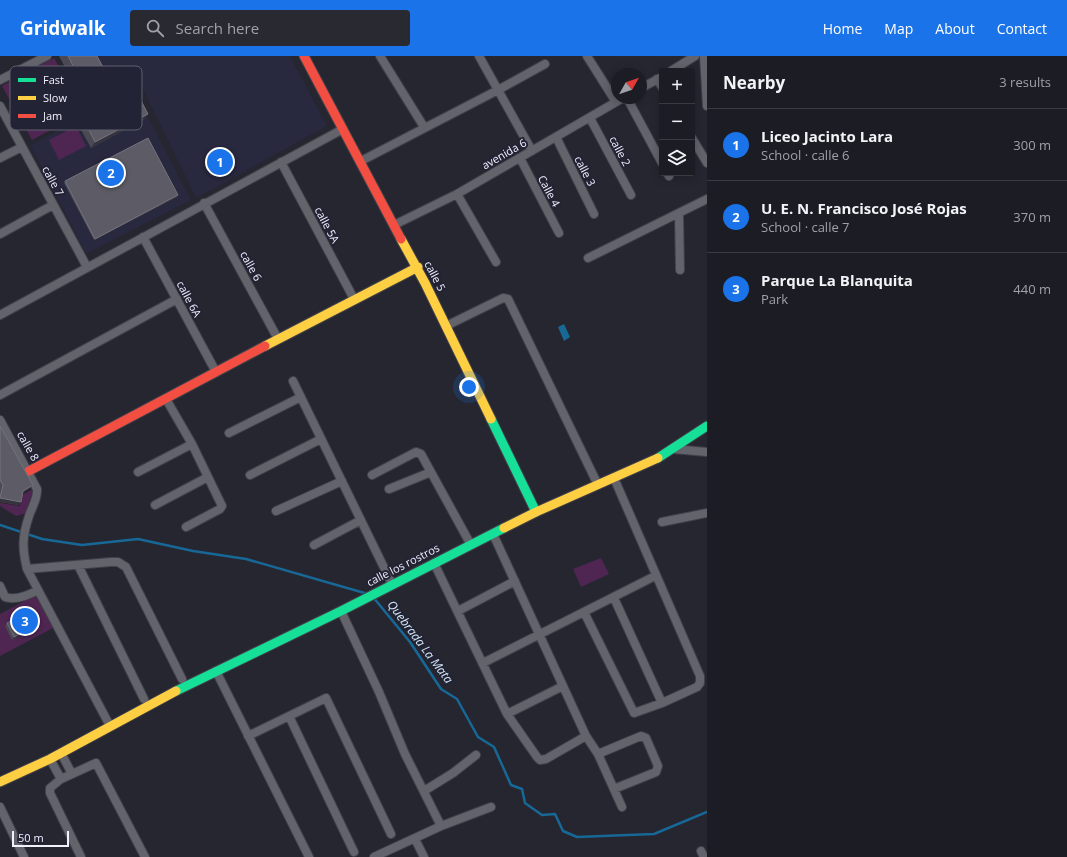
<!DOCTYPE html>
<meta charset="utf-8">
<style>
:root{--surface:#1c1c24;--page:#292931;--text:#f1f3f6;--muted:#a0a1a6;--line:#3a3a41;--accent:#1a73e8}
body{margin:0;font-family:"Open Sans",sans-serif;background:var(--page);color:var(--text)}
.controls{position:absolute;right:12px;top:12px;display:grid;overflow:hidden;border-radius:4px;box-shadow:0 2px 10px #0003}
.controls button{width:36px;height:36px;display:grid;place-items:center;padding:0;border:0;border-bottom:1px solid var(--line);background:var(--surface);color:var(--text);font:20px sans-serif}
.compass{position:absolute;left:611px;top:12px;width:36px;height:36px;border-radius:50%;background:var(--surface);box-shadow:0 2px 10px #0003;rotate:50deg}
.scale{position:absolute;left:12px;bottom:10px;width:57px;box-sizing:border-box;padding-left:4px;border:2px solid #f1f1fe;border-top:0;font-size:11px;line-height:14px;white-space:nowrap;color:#f1f1fe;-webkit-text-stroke:3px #222334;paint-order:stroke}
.you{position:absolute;left:469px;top:331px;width:14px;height:14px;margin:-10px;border:3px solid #fff;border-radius:50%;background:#1a73e8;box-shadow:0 0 0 6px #1a73e833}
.badge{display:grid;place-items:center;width:26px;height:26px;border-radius:50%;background:var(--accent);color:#fff;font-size:13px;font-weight:700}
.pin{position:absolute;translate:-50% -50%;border:2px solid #fff;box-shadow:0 1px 4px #0006}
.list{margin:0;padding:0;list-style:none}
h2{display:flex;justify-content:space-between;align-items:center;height:52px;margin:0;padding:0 16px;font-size:17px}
h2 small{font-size:13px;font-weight:400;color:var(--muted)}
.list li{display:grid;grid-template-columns:26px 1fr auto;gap:12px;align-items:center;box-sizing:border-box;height:72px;padding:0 16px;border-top:1px solid var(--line)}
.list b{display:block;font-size:15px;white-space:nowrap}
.list p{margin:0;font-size:13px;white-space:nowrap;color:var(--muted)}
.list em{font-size:13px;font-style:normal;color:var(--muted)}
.icon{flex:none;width:22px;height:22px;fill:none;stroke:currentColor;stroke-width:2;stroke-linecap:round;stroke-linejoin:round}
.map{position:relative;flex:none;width:707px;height:801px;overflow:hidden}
header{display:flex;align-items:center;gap:24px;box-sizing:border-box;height:56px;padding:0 20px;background:var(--accent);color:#fff}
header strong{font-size:19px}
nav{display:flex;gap:22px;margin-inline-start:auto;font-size:14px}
.search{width:280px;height:36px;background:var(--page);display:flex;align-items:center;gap:10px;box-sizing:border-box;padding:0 14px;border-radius:4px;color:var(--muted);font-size:15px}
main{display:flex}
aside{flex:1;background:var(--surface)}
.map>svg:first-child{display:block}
.built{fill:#28283e}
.green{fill:#4f2652}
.water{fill:#176897}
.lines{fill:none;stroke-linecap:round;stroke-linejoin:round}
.stream{stroke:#176897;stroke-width:2.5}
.street-casing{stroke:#41414a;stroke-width:10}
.fast-casing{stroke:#41414a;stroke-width:11}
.slow-casing{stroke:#41414a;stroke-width:11}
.jam-casing{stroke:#41414a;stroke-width:11}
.street{stroke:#62636b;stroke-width:8}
.fast{stroke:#16e098;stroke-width:9}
.slow{stroke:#ffcf43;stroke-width:9}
.jam{stroke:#f24e42;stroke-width:9}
.wall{fill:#4b4a54}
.shaded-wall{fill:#35343e}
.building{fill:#5d5c66;stroke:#74737e}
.labels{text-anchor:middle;stroke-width:4;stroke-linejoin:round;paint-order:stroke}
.street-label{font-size:11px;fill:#f1f1fe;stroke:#222334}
.water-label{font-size:12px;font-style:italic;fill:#d4e7f6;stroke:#222334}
.key{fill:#222334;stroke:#606171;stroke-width:1}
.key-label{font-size:11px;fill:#f1f1fe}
</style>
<header>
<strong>Gridwalk</strong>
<div class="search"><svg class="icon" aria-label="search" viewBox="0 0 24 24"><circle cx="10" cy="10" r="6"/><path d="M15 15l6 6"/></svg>Search here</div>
<nav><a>Home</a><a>Map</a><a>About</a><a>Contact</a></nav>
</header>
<main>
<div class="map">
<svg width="707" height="801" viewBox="0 0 707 801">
<rect width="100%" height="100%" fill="#262630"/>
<!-- built -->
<path class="built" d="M97 0H290L327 70 196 142 140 27 117 38Z
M135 35 191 144 86 198 30 89Z"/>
<!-- green -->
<path class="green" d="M54 2 84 56 32 84 2 30Z
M76 70 86 90 59 104 49 84Z
M33 433 26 457 16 460 0 450V447L20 450 22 439Z
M601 502 609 518 581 531 573 513Z
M36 539 53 572 0 600V558Z"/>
<!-- water -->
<path class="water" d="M564 268 570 281 564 285 558 271Z"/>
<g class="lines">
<!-- stream -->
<path class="stream" d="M0 469 42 483 82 489 138 483 193 495 246 503 368 538
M373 541 410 586 441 633 457 643 478 681 494 691 511 729 522 733 525 747 542 759 555 758 563 775 577 781 654 778 707 756"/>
<defs>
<path id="street" d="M380 0 424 71
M479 0 532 95
M587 0 616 46
M704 0 707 50
M671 15 695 0
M657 23 662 31
M0 24 47 0
M641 32 662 21
M627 42 662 107
M0 50 87 211
M590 62 631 139
M556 81 594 158
M692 82 707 107
M0 102 22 91
M520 102 559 177
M361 105 498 34 545 8
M281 106 354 243
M667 117 669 120
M457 138 496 206
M204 147 278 283
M679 158 680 214
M394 169 457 138 623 42
M0 178 53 149
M143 181 216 316
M588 202 707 143
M0 259 343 73
M446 270 503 242 508 243 598 429
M293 325 392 528
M0 339 177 243
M166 343 192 388 222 450 220 453 186 471
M0 364 37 433C38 442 32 451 29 460 22 481 22 492 27 513L110 670
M229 377 301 341
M673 393 707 396
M138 416 192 388
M250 419 321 383
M372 419 416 396 421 398 471 489
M389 433 431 416
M155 449 208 421
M276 455 342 425
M662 466 707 457
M493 478 586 680 598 698 622 751
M314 489 361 464
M434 507 507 658 537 701 540 704 546 703 586 680
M78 509 144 643
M27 513 111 506H118L126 511 182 623
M0 530 5 541C16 545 29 539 38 534
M614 542 662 647
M341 555 379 636 405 698 441 770
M458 555 515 525
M584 556 634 657 662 647 697 631 700 627V620L614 422
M483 607 655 520
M216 615 309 801
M507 658 563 630
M289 660 354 796
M248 680 326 642 391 778
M61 697 72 718
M598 698 641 680 646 682 658 710 656 716 614 733
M50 703 61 723
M424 735 453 717 476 699
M0 751 24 801
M415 783 424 801
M701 795 704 801
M81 801 50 737V732L61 723 96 707 145 801
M374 801 441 770 491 751"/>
<path id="fast" d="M491 363 536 456
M658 402 707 370
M176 635 341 555 504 472"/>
<path id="slow" d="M401 183 425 227 491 363
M265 290 418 211
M504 472 536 456 658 402
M0 726 50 703 176 635"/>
<path id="jam" d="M304 0 401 183
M29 415 265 290"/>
</defs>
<!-- street casing -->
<use href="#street" class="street-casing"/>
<!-- fast casing -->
<use href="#fast" class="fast-casing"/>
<!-- slow casing -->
<use href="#slow" class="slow-casing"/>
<!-- jam casing -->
<use href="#jam" class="jam-casing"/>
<!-- street -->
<use href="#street" class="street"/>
<!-- fast -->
<use href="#fast" class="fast"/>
<!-- slow -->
<use href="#slow" class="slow"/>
<!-- jam -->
<use href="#jam" class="jam"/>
</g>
<!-- wall -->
<path class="wall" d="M59 0H97L113 30 109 37 85 49Z
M148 58 143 64 91 92 79 70 84 64Z
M65 125 178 139 177 141 94 184 64 127Z
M0 370 33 429 30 432 22 437 19 449 0 446Z
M7 567 25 575 23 578 12 584 5 570Z"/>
<!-- shaded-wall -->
<path class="shaded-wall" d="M113 30 109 37 85 49 90 42Z
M148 58 143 64 91 92 95 86Z
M178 139 177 141 94 184 95 183Z
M33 429 30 432 20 438 23 435Z
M0 442 21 446 19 449 0 446Z
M25 575 23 578 12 584 14 581Z"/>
<!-- building -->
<path class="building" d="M68 0H97L113 30 90 42Z
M137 37 148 58 95 86 84 64Z
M148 82 178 139 95 183 65 125Z
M0 370 33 429 23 435 21 446 0 442 3 429 0 424Z
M18 561 25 575 14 581 7 567Z"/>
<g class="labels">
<!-- street labels -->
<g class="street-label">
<text transform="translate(620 95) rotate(62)" y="4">calle 2</text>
<text transform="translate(504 98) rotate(-30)" y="4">avenida 6</text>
<text transform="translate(585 115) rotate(63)" y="4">calle 3</text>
<text transform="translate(53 125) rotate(61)" y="4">calle 7</text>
<text transform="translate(549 135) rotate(62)" y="4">Calle 4</text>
<text transform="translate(327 169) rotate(62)" y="4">calle 5A</text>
<text transform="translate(251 210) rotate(61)" y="4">calle 6</text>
<text transform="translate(435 220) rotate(63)" y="4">calle 5</text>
<text transform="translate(189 243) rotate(62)" y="4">calle 6A</text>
<text transform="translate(28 390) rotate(60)" y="4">calle 8</text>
<text transform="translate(403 509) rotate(-27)" y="4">calle los rostros</text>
</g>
<!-- water labels -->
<g class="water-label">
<text transform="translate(420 586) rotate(53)" y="4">Quebrada La Mata</text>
</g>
</g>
<!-- legend -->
<rect x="10" y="10" width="132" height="64" rx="6" class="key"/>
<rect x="18" y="22" width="18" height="4" fill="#16e098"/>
<rect x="18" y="40" width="18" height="4" fill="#ffcf43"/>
<rect x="18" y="58" width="18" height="4" fill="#f24e42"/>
<g class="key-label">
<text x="43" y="28">Fast</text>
<text x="43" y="46">Slow</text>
<text x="43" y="64">Jam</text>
</g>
</svg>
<div class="controls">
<button>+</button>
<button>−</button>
<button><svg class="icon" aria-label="layers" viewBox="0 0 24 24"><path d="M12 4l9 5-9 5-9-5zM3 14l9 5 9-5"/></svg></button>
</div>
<svg class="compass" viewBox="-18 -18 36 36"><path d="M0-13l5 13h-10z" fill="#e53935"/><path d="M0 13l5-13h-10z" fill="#a0a1a6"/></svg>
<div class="scale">50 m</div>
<div class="you"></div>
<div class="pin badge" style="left:220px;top:106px">1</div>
<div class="pin badge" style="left:111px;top:117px">2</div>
<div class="pin badge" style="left:25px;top:565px">3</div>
</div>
<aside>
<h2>Nearby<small>3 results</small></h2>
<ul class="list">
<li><span class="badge">1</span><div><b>Liceo Jacinto Lara</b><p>School · calle 6</p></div><em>300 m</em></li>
<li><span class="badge">2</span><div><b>U. E. N. Francisco José Rojas</b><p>School · calle 7</p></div><em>370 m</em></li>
<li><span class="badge">3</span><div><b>Parque La Blanquita</b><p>Park</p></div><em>440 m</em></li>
</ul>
</aside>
</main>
